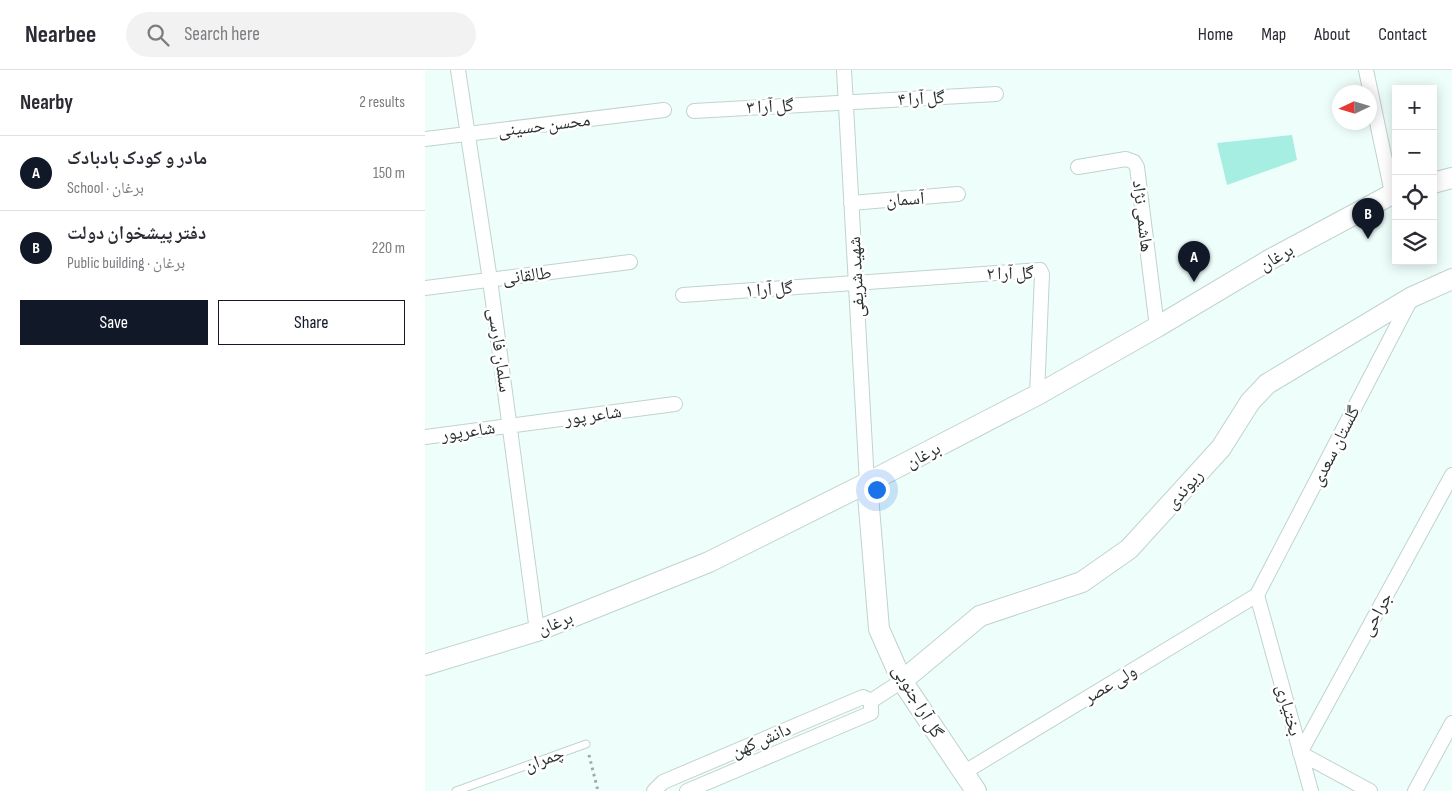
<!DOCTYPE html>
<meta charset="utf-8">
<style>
:root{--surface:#fff;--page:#f2f2f3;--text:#2b2b33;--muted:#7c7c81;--line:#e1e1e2;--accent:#111827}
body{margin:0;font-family:"Sofia Sans Condensed","Noto Naskh Arabic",sans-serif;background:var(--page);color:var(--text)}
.controls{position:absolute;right:15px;top:15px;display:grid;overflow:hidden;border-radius:0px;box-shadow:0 2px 12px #0003}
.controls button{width:45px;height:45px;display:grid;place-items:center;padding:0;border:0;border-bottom:1px solid var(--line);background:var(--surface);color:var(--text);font:25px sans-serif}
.compass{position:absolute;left:907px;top:15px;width:45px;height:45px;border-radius:50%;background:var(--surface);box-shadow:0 2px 12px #0003;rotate:266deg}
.you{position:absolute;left:451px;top:419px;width:18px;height:18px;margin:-12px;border:4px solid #fff;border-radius:50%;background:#1a73e8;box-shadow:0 0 0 8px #1a73e833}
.badge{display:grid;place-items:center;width:32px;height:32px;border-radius:50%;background:var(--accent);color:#fff;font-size:16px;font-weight:700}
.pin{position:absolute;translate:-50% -41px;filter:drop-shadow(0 1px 2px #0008)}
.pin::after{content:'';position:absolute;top:26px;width:18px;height:15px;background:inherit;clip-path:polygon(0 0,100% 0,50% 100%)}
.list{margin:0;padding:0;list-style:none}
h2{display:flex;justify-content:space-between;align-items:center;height:65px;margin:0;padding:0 20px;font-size:21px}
h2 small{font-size:16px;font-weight:400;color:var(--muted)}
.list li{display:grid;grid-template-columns:32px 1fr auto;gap:15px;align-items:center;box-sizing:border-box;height:75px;padding:0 20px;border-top:1px solid var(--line)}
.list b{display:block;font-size:19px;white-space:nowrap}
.list p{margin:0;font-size:16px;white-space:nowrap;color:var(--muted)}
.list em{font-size:16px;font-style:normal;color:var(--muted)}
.actions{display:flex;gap:10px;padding:15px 20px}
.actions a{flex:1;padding:11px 0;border:1px solid var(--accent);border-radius:0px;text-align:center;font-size:18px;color:var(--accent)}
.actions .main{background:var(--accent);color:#fff}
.icon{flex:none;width:28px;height:28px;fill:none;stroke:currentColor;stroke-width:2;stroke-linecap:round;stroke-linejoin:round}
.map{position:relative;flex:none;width:1027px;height:721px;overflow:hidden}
header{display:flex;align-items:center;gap:30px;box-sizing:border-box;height:70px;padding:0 25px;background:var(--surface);border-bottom:1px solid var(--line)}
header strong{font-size:24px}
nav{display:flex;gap:28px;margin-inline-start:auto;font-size:18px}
.search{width:350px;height:45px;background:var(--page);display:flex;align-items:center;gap:12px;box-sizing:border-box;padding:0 18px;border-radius:28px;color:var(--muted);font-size:19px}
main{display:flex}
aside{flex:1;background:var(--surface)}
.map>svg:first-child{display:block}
.green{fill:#a5eee1}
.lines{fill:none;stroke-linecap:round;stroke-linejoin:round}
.lane-casing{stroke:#bfd3cf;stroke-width:9}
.street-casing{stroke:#bfd3cf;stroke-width:16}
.secondary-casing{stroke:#bfd3cf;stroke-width:22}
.path{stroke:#9da9a7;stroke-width:3;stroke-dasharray:2.5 4;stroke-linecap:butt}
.lane{stroke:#fff;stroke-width:7}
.street{stroke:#fff;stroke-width:14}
.secondary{stroke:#fff;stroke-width:20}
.labels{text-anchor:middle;stroke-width:5;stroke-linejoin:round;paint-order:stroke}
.street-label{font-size:18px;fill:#2a3230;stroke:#fff}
</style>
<header>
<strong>Nearbee</strong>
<div class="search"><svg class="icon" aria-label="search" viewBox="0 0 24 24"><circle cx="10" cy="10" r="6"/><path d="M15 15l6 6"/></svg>Search here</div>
<nav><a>Home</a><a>Map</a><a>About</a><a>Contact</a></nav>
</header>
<main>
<aside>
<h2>Nearby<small>2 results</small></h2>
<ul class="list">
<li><span class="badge">A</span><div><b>مادر و کودک بادبادک</b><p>School · برغان</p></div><em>150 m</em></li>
<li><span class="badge">B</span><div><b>دفتر پیشخوان دولت</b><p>Public building · برغان</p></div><em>220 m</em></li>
</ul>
<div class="actions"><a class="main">Save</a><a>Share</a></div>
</aside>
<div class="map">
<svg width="1027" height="721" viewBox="0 0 1027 721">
<rect width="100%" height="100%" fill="#eefefb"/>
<!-- green -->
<path class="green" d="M867 65 872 90 802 115 792 73Z"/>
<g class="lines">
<defs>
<path id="lane" d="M31 721 161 674"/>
<path id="street" d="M33 0 65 210 112 561
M419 0 442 413
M941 0 967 123
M269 41 571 24
M0 69 239 40
M653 97 701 89 709 92 712 97 732 257
M426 133 533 124
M0 218 205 192
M258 225 615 200 617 204 612 325
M0 367 250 334
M832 525 987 227
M832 525 886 721
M446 631 477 611
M875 683 1027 405
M875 683 945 721
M538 703 832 525
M229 721 238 712 438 627 446 631
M262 721 446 643V631
M990 721 1027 653"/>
<path id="secondary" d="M1008 113 1027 108
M442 413 454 559 477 611 551 721
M0 595 112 561 284 492 442 413 612 325 732 257 846 189 971 122
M477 611 555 546 657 512 704 479 796 378 825 332 842 314 987 227 1027 209"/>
</defs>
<!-- lane casing -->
<use href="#lane" class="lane-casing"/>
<!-- street casing -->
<use href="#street" class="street-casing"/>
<!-- secondary casing -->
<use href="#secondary" class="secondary-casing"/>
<!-- path -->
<path class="path" d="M164 685 173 721"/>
<!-- lane -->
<use href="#lane" class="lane"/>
<!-- street -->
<use href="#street" class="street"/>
<!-- secondary -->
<use href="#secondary" class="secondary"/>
</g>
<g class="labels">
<!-- street labels -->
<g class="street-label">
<text transform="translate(496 28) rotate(-3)" y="6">گل آرا ۴</text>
<text transform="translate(345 36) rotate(-3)" y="6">گل آرا ۳</text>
<text transform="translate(119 55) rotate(-7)" y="6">محسن حسینی</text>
<text transform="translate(480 129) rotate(-4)" y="6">آسمان</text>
<text transform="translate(718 146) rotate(83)" y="6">هاشمی نژاد</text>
<text transform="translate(851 187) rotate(-30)" y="6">برغان</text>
<text transform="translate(585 203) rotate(-1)" y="6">گل آرا ۲</text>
<text transform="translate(102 205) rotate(-7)" y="6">طالقانی</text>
<text transform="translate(431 207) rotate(-93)" y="6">شهید شریفی</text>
<text transform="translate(344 219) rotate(-4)" y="6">گل آرا ۱</text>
<text transform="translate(75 280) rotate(82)" y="6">سلمان فارسی</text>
<text transform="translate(168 345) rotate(-8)" y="6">شاعر پور</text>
<text transform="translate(43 361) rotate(-8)" y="6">شاعرپور</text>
<text transform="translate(910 376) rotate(-63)" y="6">گلستان سعدی</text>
<text transform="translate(498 385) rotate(-27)" y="6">برغان</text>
<text transform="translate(759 419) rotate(-48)" y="6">ریوندی</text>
<text transform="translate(951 544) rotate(-61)" y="6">جراحی</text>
<text transform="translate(130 553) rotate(-21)" y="6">برغان</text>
<text transform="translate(685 614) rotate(-31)" y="6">ولی عصر</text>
<text transform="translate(493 631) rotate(59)" y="6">گل آرا جنوبی</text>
<text transform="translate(864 640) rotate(75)" y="6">بختیاری</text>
<text transform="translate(336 670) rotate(-23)" y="6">دانش کهن</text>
<text transform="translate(119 689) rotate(-20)" y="6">چمران</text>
</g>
</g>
</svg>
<div class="controls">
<button>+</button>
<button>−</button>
<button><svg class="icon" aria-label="locate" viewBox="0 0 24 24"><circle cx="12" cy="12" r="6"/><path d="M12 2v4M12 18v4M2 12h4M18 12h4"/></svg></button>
<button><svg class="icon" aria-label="layers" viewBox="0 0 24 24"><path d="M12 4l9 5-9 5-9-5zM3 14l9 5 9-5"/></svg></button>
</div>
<svg class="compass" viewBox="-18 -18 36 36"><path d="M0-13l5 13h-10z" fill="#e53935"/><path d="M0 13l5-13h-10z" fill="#7c7c81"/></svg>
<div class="you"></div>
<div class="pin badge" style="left:769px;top:212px">A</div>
<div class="pin badge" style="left:943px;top:169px">B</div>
</div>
</main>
